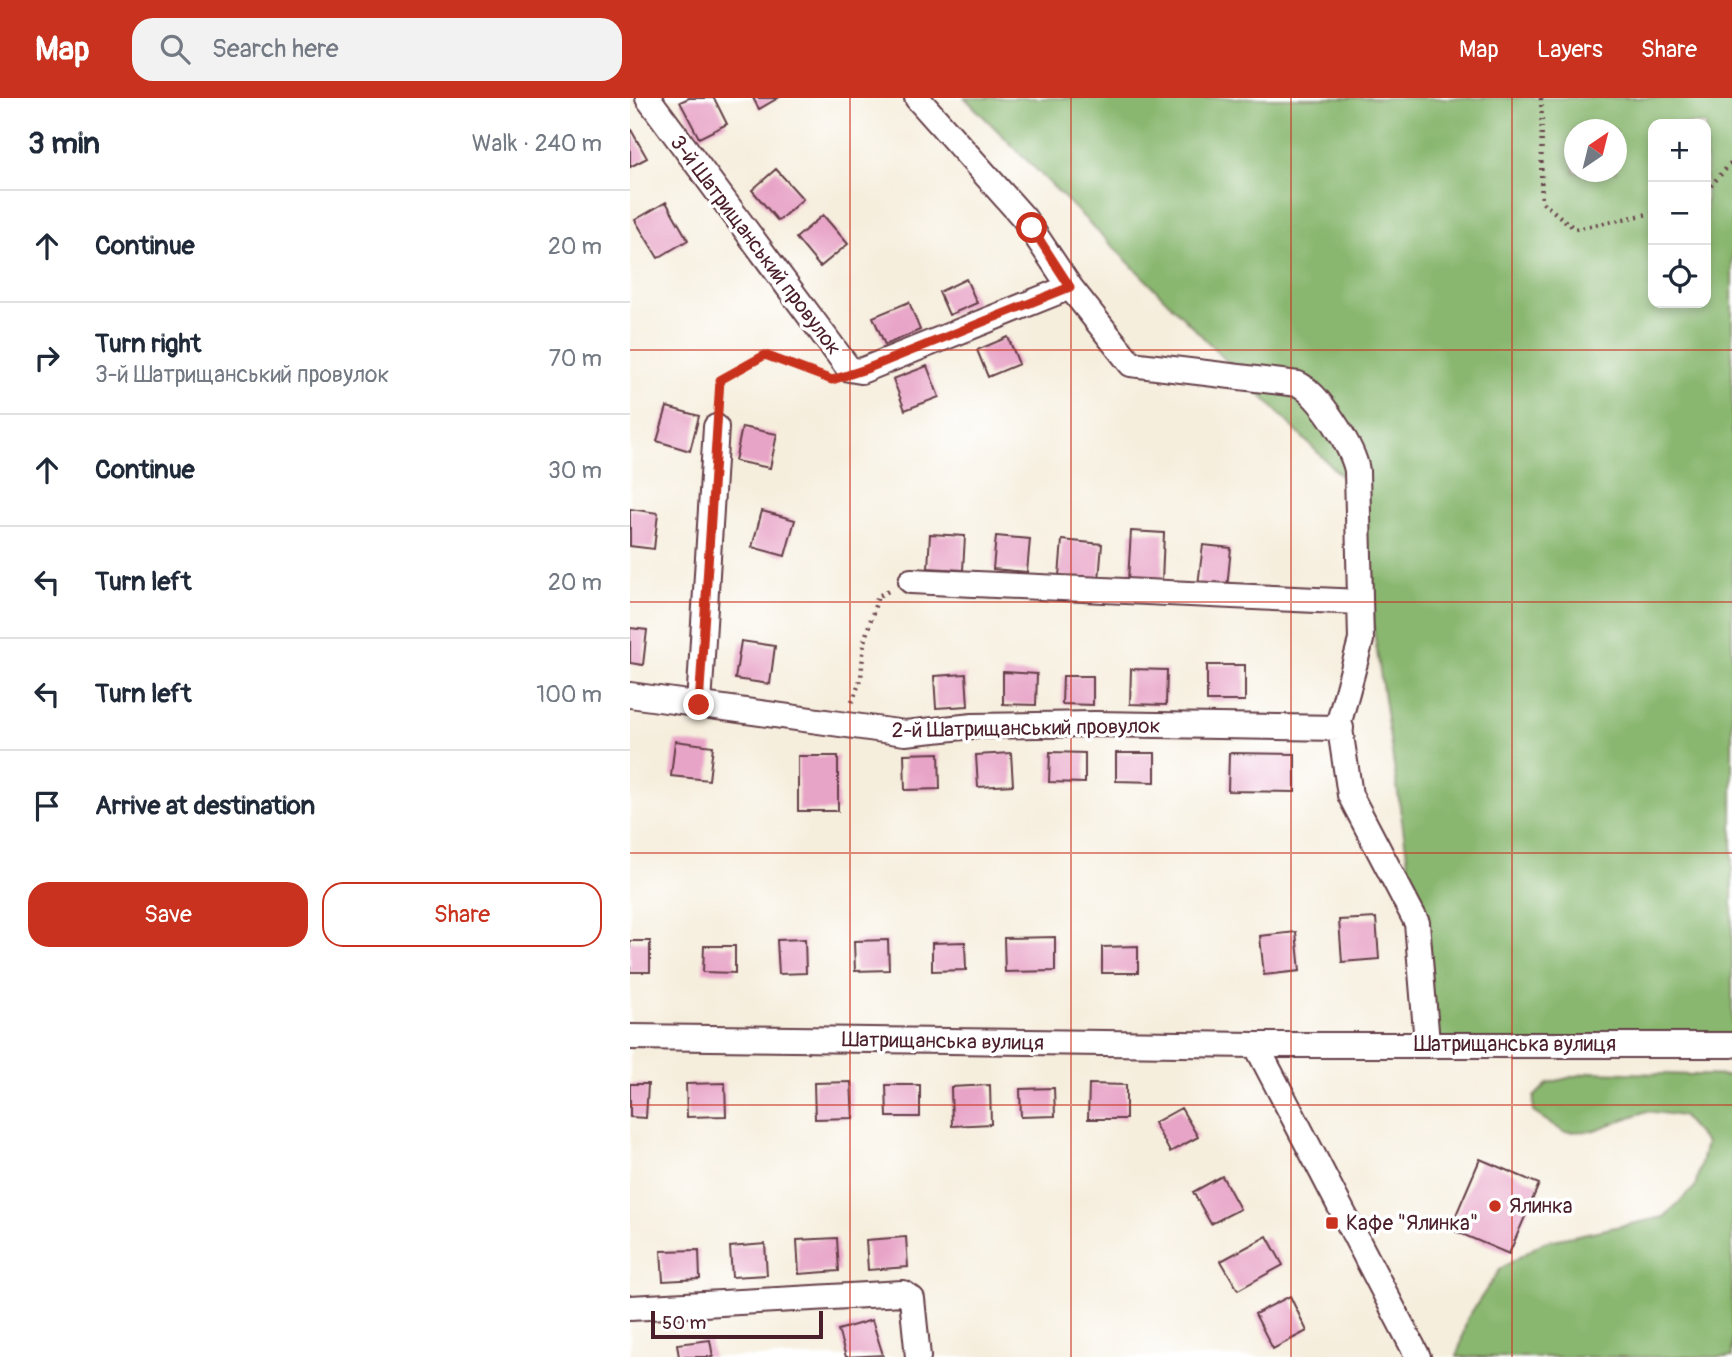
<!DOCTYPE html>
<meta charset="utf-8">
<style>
:root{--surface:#fff;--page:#f2f2f3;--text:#1f2937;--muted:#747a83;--line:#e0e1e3;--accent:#c8321e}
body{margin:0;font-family:Pangolin,sans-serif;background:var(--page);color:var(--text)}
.controls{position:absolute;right:21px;top:21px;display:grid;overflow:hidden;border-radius:14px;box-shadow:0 4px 10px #0003}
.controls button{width:63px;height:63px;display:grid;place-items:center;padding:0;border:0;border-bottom:2px solid var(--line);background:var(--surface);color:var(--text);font:35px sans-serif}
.compass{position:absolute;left:934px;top:21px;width:63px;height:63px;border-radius:50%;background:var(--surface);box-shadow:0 4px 10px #0003;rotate:35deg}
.scale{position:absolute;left:21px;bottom:18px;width:172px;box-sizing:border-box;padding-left:7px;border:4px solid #4a1f2b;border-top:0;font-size:19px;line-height:24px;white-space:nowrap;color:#4a1f2b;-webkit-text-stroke:5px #fff;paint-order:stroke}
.stop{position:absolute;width:21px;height:21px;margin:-16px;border:5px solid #c8321e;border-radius:50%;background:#fff}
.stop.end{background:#c8321e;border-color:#fff;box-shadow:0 2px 7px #0008}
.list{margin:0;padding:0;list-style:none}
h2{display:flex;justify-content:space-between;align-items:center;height:91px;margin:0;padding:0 28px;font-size:30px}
h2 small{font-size:23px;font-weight:400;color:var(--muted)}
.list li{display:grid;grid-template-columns:46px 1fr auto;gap:21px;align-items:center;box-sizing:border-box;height:112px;padding:0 28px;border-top:2px solid var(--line)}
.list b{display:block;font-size:26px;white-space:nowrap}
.list p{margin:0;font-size:23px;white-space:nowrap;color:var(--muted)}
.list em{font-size:23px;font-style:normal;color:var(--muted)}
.actions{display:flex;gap:14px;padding:21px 28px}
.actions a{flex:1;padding:16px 0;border:2px solid var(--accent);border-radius:21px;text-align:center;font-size:24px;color:var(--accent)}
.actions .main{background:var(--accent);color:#fff}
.icon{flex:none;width:38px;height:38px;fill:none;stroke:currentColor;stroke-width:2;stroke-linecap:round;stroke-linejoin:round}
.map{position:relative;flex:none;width:1102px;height:1259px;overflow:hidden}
header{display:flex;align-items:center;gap:42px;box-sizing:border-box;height:98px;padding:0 35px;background:var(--accent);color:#fff}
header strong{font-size:33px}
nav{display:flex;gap:38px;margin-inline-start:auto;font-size:24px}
.search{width:490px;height:63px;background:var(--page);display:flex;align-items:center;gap:18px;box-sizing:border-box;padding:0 24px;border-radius:21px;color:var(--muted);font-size:26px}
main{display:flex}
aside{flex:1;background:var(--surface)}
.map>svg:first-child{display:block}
.forest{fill:#89b770;stroke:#6a6b4e;stroke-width:2;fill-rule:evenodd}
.building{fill:#e8a4c7}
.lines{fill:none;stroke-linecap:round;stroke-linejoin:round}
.minor-casing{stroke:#643e46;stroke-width:28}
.path{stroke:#643e46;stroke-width:4.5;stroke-dasharray:2 5;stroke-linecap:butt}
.minor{stroke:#fff;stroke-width:24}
.route{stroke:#c8321e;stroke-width:9}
.grid{fill:none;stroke:#c8321e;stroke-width:2;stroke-opacity:0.55}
.poi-dot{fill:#c8321e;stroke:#fff;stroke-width:2.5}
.labels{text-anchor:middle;stroke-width:7;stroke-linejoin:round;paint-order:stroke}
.street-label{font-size:21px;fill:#4a1f2b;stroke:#fff}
.poi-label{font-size:21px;fill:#4a1f2b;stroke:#fff;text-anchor:start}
</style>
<header>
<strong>Map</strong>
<div class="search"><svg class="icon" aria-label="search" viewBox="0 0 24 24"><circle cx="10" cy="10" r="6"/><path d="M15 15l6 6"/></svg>Search here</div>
<nav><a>Map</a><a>Layers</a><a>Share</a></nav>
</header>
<main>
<aside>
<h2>3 min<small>Walk · 240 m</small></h2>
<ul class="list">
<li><svg class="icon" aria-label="ahead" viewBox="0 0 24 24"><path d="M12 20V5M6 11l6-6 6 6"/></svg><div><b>Continue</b></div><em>20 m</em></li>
<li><svg class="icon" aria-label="right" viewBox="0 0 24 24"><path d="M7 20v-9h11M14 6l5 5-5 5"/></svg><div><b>Turn right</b><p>3-й Шатрищанський провулок</p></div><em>70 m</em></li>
<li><svg class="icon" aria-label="ahead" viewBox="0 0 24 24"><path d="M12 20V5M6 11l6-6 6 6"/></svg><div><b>Continue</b></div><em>30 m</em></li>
<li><svg class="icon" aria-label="left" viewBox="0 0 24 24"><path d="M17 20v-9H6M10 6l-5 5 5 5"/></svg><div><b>Turn left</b></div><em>20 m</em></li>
<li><svg class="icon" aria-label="left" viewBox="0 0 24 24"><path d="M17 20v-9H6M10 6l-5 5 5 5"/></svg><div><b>Turn left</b></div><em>100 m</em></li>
<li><svg class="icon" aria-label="arrive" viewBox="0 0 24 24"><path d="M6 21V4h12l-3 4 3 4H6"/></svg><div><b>Arrive at destination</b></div></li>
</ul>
<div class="actions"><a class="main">Save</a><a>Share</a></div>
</aside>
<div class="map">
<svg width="1102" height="1259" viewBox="0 0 1102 1259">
<rect width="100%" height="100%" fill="#fff"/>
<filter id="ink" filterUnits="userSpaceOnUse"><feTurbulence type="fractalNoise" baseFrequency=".0143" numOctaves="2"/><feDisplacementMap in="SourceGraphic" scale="14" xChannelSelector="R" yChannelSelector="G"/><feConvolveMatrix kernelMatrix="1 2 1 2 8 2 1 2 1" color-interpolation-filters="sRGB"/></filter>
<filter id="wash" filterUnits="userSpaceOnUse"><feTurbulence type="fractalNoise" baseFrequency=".00686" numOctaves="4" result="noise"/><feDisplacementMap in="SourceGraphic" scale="28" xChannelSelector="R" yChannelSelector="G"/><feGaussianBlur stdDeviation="1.57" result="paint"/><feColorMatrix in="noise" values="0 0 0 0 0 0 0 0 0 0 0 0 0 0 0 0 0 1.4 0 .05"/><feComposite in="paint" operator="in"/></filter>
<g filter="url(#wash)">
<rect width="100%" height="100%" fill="#f6eedd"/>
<!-- forest -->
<path class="forest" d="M335 0H1102V947L797 945 787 825 723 390ZM1023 26H1076V205H1023ZM944 32H986V74H944Z
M962 974 1102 978V1259H827L837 1221 870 1171 914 1144 1034 1119 1065 1089 1076 1045 1052 1018 1017 1013 962 1033 934 1034 903 1014 904 999 918 985Z"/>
<g id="blocks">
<!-- building -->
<path class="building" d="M59 0H84L97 26 69 40 50 4Z
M123 0H148L129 11Z
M0 30 17 60 0 69Z
M146 71 173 101 148 123 122 92Z
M36 104 58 142 28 160 5 122Z
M193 117 218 146 190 169 166 140Z
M336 181 347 205 319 217 309 194Z
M279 204 290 232 255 247 243 219Z
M378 239 389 266 358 279 347 252Z
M297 268 309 299 275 312 263 281Z
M37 309 69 318 60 353 27 343Z
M112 329 147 336 140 370 105 363Z
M0 411 28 415 24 451 0 448Z
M132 413 165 422 155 458 122 449Z
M501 433 534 435 532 484 498 482Z
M300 436 335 438 333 472 298 470Z
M366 438 400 441 397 474 363 471Z
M432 442 472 446 469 482 429 478Z
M573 447 601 450 597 490 568 487Z
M0 530 17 532 13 567 0 565Z
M111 543 145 548 140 586 105 581Z
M577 567H615V603H577Z
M501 571 537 572 536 607 500 606Z
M373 574 407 576 406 607 373 606Z
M336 576 338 608 306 610 304 578Z
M433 578H463V607L432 606Z
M45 643 83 648 79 682 41 678Z
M420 654 455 655V685L419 684Z
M309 655 310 691 275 692 274 656Z
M381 655 383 687 348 689 346 657Z
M486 655H525V684L486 683Z
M599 655 665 656V694L598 693Z
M168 658H208V713H168Z
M746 820 749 861 712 864 709 822Z
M666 834 670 873 634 877 630 838Z
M425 839V873L375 874 374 840Z
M175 841 176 875 149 876 147 842Z
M258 842 259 872 225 873 224 843Z
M0 843H20V874H0Z
M335 844 336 872 302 873V845Z
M74 848H105V875L73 874Z
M508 848V875H472V849Z
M221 984 223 1020 185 1021 184 985Z
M95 985 96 1018 57 1019 56 986Z
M0 986H18L16 1020 0 1019Z
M459 986 496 987V1021H458Z
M256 987H290V1019H257Z
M360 987 361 1026 322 1028 321 989Z
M424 990 425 1018 391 1019 390 991Z
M551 1010 568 1039 540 1054 524 1025Z
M850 1061 909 1086 879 1156 820 1131Z
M592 1078 610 1111 581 1126 563 1094Z
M637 1138 653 1167 608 1192 591 1163Z
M276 1139 278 1169 238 1172 236 1142Z
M207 1140 209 1173 169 1176 167 1142Z
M135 1146 137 1177 102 1179 100 1149Z
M69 1152 70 1181 33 1183 31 1153Z
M660 1198 677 1233 643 1251 625 1216Z
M242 1222 253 1257 216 1259 208 1232Z
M80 1242 83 1259H49L47 1246Z"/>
</g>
</g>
<g filter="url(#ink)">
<use href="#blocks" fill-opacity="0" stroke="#643e46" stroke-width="2"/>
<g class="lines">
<defs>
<path id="minor" d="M18 0 219 271 231 273 440 189
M287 0 394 120 440 189 501 266 668 286C689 295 724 351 727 373L731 542 709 624 720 697 787 825 797 945
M281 483 730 504
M0 597 275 635 343 628 465 626 711 630
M69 607 86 329
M0 939 626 947H1102
M626 947 788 1259
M0 1210 273 1195 282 1201 288 1259"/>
</defs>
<!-- minor casing -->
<use href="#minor" class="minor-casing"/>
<!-- path -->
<path class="path" d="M911 0C913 35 910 69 912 104L945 131 1023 115
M1076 93 1102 64
M88 307 90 282 135 257 196 280
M222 604 231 580 234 544 248 498 261 492"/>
<!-- minor -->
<use href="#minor" class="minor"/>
</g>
</g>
<g class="lines" filter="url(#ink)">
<!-- route -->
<path class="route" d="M69 607 90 282 135 257 202 282 236 271 440 189 402 130"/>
</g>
<!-- grid -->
<path class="grid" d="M220 0V1259M441 0V1259M661 0V1259M882 0V1259M0 252H1102M0 504H1102M0 755H1102M0 1007H1102"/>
<!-- markers -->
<g class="poi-dot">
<circle cx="865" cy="1108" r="7"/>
<rect x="695" y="1118" width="14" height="14" rx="3.5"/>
</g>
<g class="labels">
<!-- street labels -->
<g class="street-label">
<text transform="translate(126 147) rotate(53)" y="7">3-й Шатрищанський провулок</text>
<text transform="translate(396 630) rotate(-1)" y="7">2-й Шатрищанський провулок</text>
<text transform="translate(313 943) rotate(1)" y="7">Шатрищанська вулиця</text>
<text x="885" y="953">Шатрищанська вулиця</text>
</g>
<!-- poi labels -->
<g class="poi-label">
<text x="879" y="1115">Ялинка</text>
<text x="716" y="1132">Кафе "Ялинка"</text>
</g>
</g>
</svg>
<div class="controls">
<button>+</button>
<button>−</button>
<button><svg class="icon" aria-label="locate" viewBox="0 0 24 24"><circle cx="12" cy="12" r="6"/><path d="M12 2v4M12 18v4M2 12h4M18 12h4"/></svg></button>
</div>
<svg class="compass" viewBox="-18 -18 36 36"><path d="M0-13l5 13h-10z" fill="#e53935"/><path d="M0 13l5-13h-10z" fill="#747a83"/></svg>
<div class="scale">50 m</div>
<div class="stop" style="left:402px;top:130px"></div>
<div class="stop end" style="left:69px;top:607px"></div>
</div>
</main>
